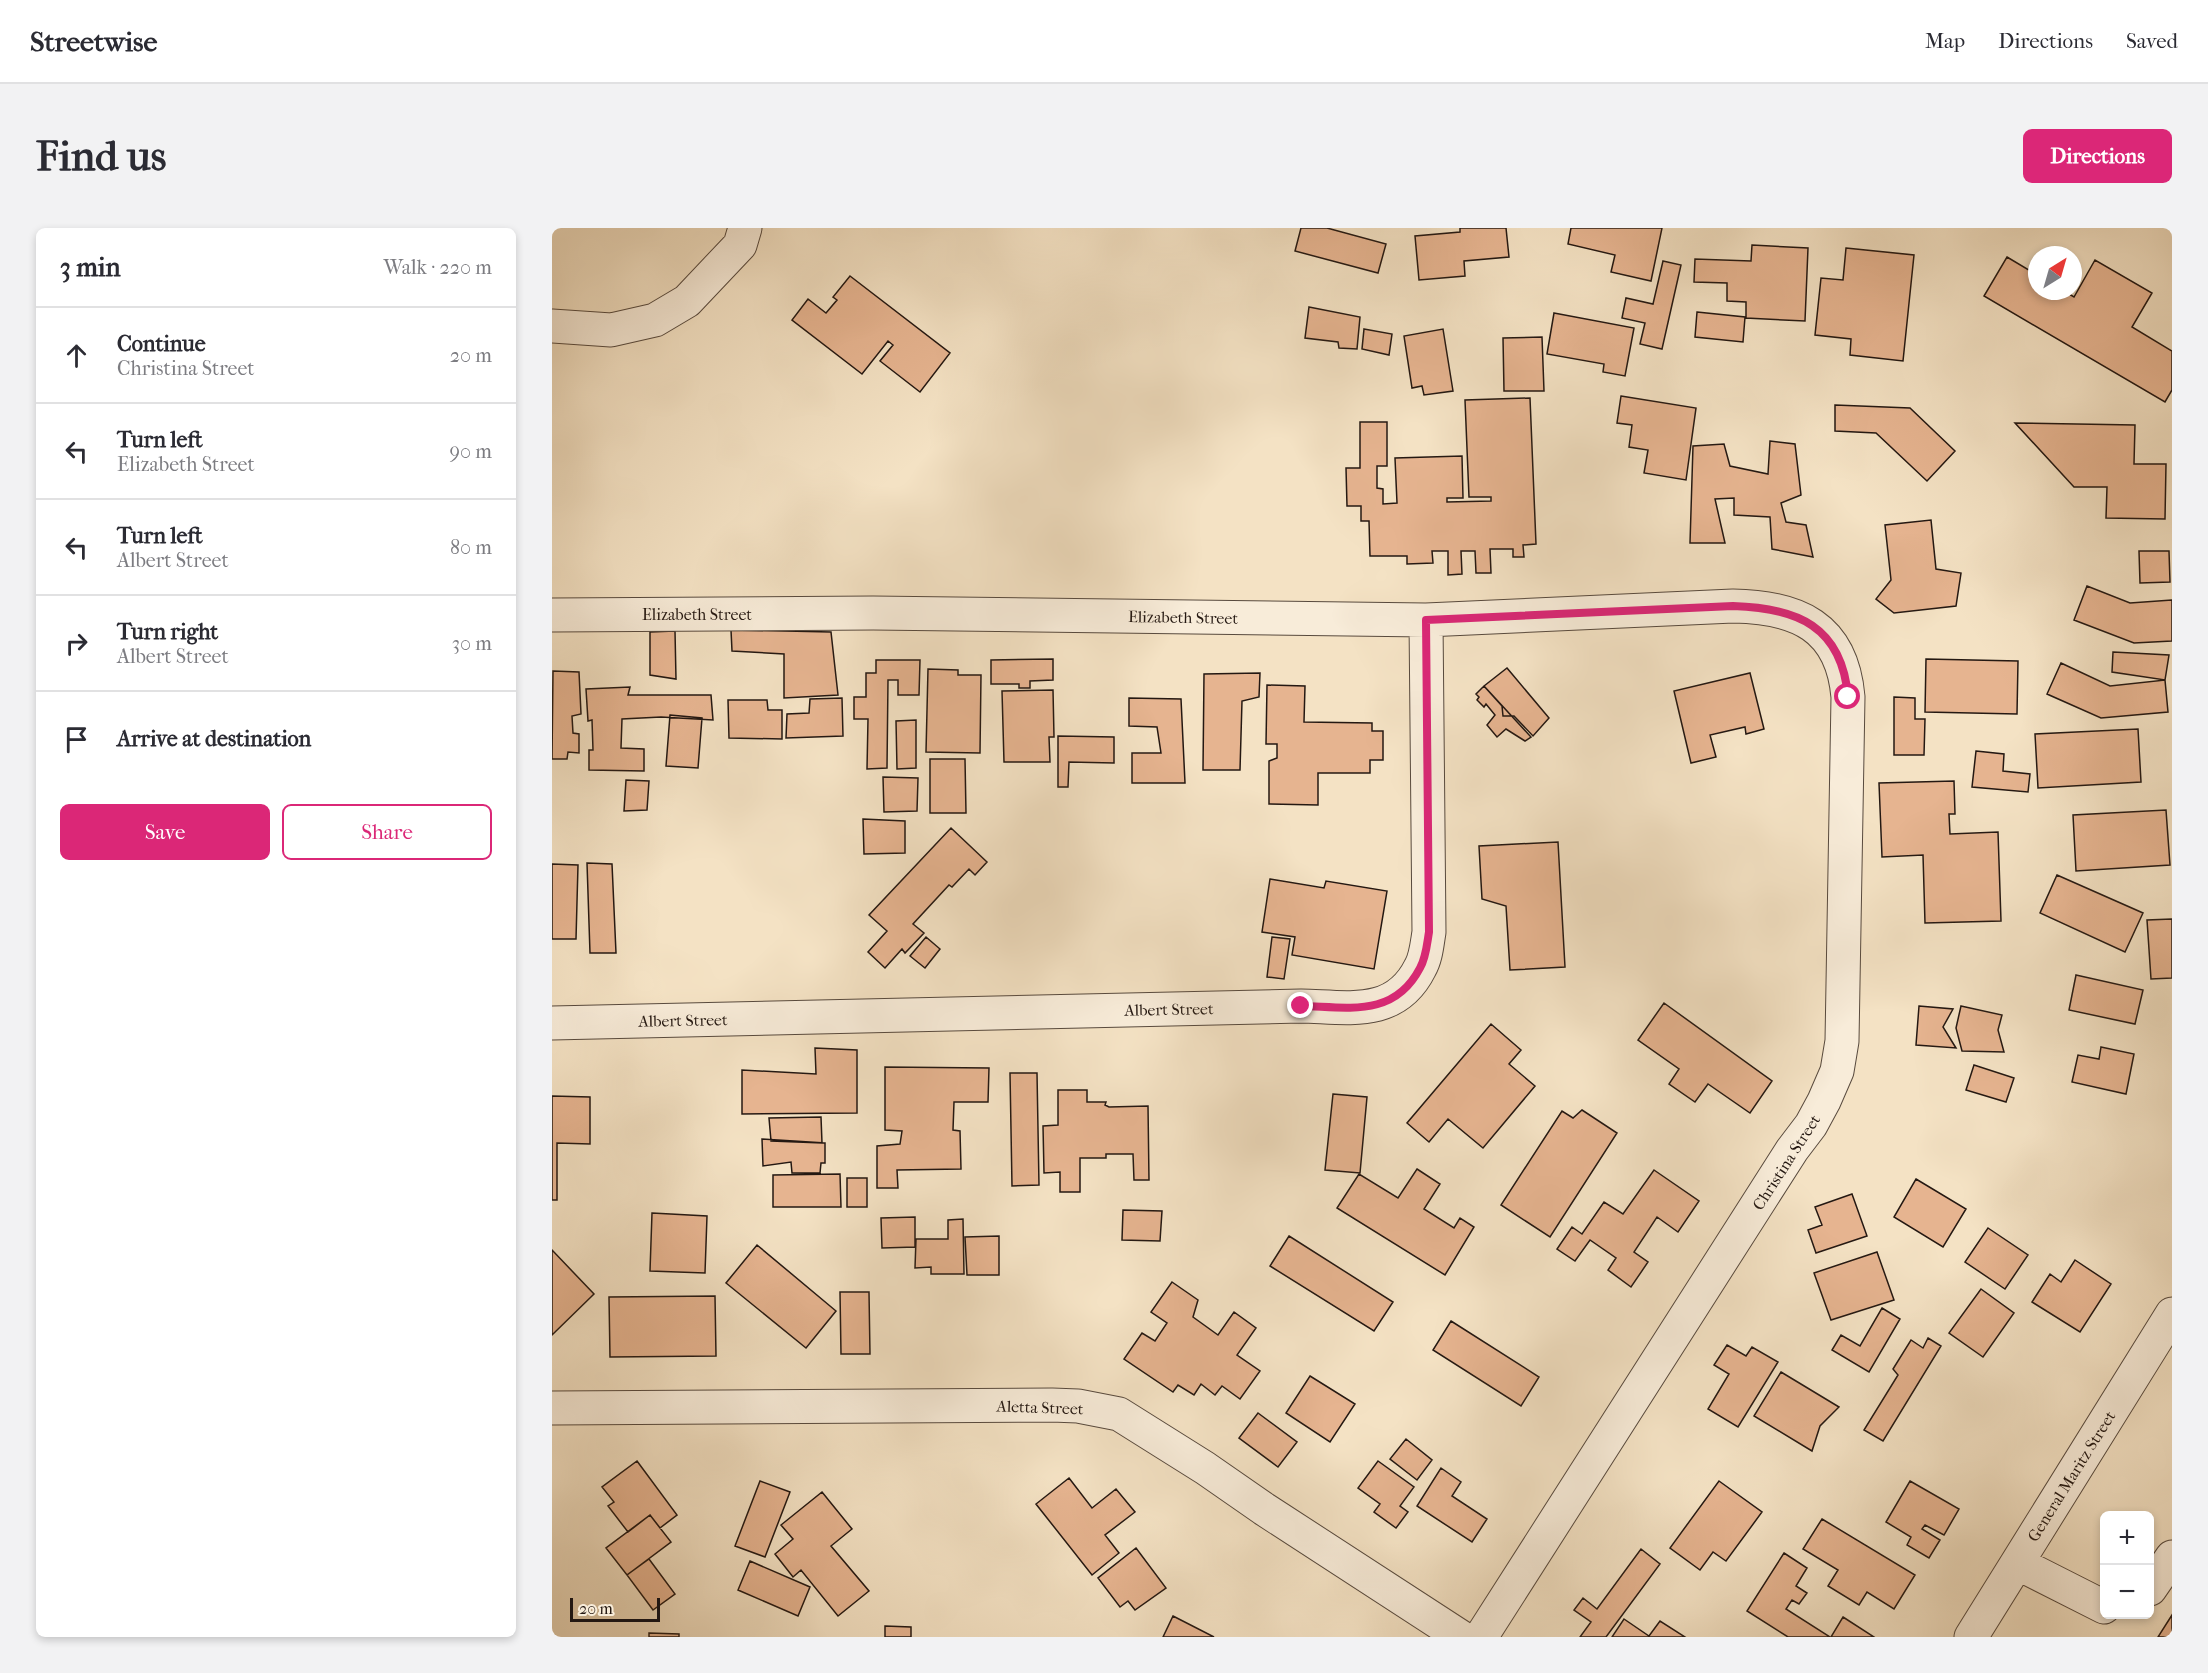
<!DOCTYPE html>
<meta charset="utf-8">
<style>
:root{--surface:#fff;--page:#f2f2f3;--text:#2b2b33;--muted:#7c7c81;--line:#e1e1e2;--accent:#db2777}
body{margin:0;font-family:"IM FELL French Canon",serif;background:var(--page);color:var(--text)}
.controls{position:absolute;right:18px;bottom:18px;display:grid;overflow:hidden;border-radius:9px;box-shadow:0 3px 9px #0003}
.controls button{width:54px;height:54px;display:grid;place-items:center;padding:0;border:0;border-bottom:2px solid var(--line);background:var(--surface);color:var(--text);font:30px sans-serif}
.compass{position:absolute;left:1476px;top:18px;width:54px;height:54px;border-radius:50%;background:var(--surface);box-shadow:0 3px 9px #0003;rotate:37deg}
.scale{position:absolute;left:18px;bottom:15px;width:90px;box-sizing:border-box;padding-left:6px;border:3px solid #241812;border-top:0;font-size:16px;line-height:21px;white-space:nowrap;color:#241812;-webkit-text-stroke:4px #f8ecd9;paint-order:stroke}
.stop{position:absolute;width:18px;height:18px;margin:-14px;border:4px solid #db2777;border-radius:50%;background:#fff}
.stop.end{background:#db2777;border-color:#fff;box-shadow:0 2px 6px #0008}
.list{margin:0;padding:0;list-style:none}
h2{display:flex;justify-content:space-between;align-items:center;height:78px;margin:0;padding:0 24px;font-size:26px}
h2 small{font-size:20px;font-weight:400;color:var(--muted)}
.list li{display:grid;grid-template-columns:39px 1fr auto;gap:18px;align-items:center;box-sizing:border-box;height:96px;padding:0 24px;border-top:2px solid var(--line)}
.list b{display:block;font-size:22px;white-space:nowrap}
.list p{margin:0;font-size:20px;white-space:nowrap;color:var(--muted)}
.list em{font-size:20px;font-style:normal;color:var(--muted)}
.actions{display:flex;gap:12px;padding:18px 24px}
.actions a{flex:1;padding:14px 0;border:2px solid var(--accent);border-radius:9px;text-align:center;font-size:21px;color:var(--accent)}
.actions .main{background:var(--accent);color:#fff}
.icon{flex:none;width:33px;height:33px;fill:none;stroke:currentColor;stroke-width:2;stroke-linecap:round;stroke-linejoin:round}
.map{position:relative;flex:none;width:1620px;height:1409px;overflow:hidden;border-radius:9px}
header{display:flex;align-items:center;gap:36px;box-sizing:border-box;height:84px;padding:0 30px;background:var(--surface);border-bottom:2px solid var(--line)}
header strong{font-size:28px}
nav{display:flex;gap:33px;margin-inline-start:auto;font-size:21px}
.intro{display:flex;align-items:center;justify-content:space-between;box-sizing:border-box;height:144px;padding:0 36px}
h1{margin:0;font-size:42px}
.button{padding:15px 27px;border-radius:9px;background:var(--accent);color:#fff;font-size:21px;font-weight:700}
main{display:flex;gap:36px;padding:0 36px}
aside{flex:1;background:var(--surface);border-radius:9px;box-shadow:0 3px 9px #0003}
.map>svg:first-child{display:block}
.building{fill:#e6b490;stroke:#241812;stroke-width:1.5}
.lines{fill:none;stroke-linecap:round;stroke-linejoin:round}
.minor-casing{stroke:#584a3e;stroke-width:35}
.minor{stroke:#f8ecd9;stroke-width:33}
.route{stroke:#db2777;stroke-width:8}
.labels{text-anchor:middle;stroke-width:4.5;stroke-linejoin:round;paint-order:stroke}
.street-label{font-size:16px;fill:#241812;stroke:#f8ecd9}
</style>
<header>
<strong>Streetwise</strong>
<nav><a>Map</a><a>Directions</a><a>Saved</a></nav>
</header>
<div class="intro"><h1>Find us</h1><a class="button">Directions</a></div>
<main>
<aside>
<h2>3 min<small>Walk · 220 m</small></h2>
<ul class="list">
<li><svg class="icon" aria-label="ahead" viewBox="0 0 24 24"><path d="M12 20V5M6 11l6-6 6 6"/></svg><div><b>Continue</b><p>Christina Street</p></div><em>20 m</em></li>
<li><svg class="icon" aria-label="left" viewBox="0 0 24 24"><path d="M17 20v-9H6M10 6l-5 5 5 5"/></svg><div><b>Turn left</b><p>Elizabeth Street</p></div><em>90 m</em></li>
<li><svg class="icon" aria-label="left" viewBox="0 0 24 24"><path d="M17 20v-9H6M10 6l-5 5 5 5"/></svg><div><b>Turn left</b><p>Albert Street</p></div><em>80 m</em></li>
<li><svg class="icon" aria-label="right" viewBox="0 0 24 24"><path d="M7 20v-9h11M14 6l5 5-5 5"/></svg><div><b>Turn right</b><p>Albert Street</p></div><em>30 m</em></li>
<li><svg class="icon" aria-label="arrive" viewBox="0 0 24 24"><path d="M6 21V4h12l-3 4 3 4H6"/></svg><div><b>Arrive at destination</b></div></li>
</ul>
<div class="actions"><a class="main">Save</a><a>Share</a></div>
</aside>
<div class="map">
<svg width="1620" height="1409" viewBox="0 0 1620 1409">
<rect width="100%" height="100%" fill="#f4e2c4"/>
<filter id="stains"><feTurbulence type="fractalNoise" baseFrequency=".00333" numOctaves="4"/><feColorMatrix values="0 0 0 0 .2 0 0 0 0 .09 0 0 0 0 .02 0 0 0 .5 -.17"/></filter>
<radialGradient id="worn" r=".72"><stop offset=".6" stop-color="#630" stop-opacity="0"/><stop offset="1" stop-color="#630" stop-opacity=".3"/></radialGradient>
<!-- building -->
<path class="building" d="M749 0H775L834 16 826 45 743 23Z
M908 0H954L957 29 912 33 913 48 867 52 863 8 908 4Z
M1019 0H1110L1099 53 1059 44 1063 27 1016 16Z
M1200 17 1256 20 1253 93 1194 90V74L1175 73V55L1142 54 1143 31 1199 33Z
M1294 20 1362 27 1351 133 1298 127 1299 111 1263 107 1269 50 1291 52Z
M1455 29 1485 47V63H1512L1522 69 1543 32 1600 65 1580 99 1620 123V162L1613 174 1432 68Z
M1111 33 1129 37 1110 121 1088 116 1093 95 1070 90 1074 70 1101 76Z
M298 48 398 125 368 164 328 133 341 117 336 113 310 146 240 92 256 71 274 85 285 72 281 69Z
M757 79 808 89 805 121 787 120 786 114 753 110Z
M1145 84 1193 89 1191 114 1143 109Z
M1002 85 1082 100 1073 148 1051 144 1052 136 995 126Z
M812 101 840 106 837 127 810 121Z
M891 101 901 163 872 167 870 158 860 160 852 108Z
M990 109 992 163H952L951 110Z
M1069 168 1144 180 1134 252 1092 245 1096 222 1077 219 1080 197 1065 195Z
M978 170 984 316 971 317 972 329H961V321H938L939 345H924L923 323H909L910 346 896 347V323H880L881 335 855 336V328H818L817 293H809V278H795L794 240H808V194H835V238H825V260L831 261V276L845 275 843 230 910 228 911 270H895V274L939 273V269H917L913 172Z
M1283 177 1358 180 1403 223 1375 253 1324 205 1283 203Z
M1463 195 1583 197 1582 236H1614L1613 291 1554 290 1555 259H1522Z
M1218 213 1243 216 1249 267 1229 275 1234 294 1254 297 1261 329 1220 321 1218 289 1182 287V270L1163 271 1173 315H1138L1141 218 1172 216 1178 238 1216 246Z
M1379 292 1384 341 1409 345 1404 378 1342 385 1324 371 1339 352 1333 297Z
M1587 323H1617L1618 354 1588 355Z
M1535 358 1578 375 1620 372V413L1582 415 1522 392Z
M179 402 279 404 286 467 232 470V426L180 423Z
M123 403 124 451 98 447V404Z
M1561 424 1617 427 1613 452 1560 444Z
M501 431V452L478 453V460H467V456H439V432Z
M1374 431 1466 433 1465 486 1373 484Z
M324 432H368L367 467H346V452H336L335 540 315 541 316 491H302V469H314V445H324Z
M1509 435 1558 458 1613 452 1616 484 1549 490 1495 466Z
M955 440 997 490 981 508 962 488H951L950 478 932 458Z
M376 441 406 442V447H429L428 525 374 524Z
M1 443 27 444 29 486 20 488 21 505 27 506V525L16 524 15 531H0Z
M708 445 707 469 690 473 688 542H651L652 446Z
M1198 445 1212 501 1194 506 1193 499 1158 507 1164 529 1139 535 1122 463Z
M715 457 753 458 752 494 820 495V503H831V532H818V545H766V577L717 576V533L725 530V516H714Z
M932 458 979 509 973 513 954 501 945 509 935 497 943 487 934 476 932 479 925 472 927 469 924 466Z
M78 459 76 467H159L161 492 109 489 70 491 69 520 92 521V543L37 542V522H41L40 492 36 493 34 461Z
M501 462 502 509H497L498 534H452L450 463Z
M1342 469 1363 470V491H1373L1372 527H1342Z
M290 470 291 508 234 510 235 486 257 485 258 471Z
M577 470 629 471 633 555H580V525H609L605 499 577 498Z
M176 472H215L216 482H230V511L177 510Z
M118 487 150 490 146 540 114 538Z
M364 492V540L345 541 344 493Z
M1586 501 1589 554 1486 560 1483 506Z
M506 508 562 509V535L517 534 516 559H506Z
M1424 523 1452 526 1451 543 1478 546 1476 564 1420 559Z
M378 531H413L414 585H378Z
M331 549 366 550 365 583 332 584Z
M74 552 97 553 95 582 72 583Z
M1402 553 1403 586H1397L1398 606 1446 604 1449 693 1373 695 1371 627 1330 629 1327 555Z
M1614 582 1618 637 1524 643 1521 587Z
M311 591 353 593V625L312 626Z
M399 600 435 634 423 647 417 641 400 659 397 657 361 696 372 705 353 725 350 721 333 740 316 724 335 703 317 687Z
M1006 614 1013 739 958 742 954 678 930 671 927 618Z
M35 635 60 636 64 725H38Z
M0 636 26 637 24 711H0Z
M1505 647 1591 685 1573 724 1488 685Z
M718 651 772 660 774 653 835 663 822 741 740 727 743 709 710 704Z
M1620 691V750L1599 751 1595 692Z
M374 709 388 721 373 740 358 728Z
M720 709 738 711 732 751 715 749Z
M1524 747 1591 762 1583 796 1517 782Z
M1112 775 1220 853 1198 885 1156 856 1143 874 1117 856 1127 841 1086 812Z
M1367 778 1401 781 1391 799 1404 820 1364 817Z
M1409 778 1450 787 1446 802 1452 824 1410 823 1404 800Z
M939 796 969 822 957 836 983 858 931 920 896 891 877 914 855 895Z
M1549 819 1582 826 1574 866 1520 854 1526 827 1547 831Z
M263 820 305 822V885L190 886V842L264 846Z
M1422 837 1462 850 1454 874 1414 862Z
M333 839 437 840 436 874H402L401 902 408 903 409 941 345 942 346 960H325V918L348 916 350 903 333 902Z
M458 845H485L487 957 460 958Z
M506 862H535V874H554L553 877 557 879 596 878 597 952H582L581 926H554V930H528V964H508V944L492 945 491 898 506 897Z
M781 866 815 869 808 945 773 942Z
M0 868 38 869V916L5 915V972H0Z
M1030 882 1065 905 998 1009 949 977 1010 883 1021 890Z
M269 889 270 915 219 913 217 890Z
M210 911 273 915V935H269L268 945H240L239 934 211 938Z
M865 941 888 956 872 981 902 1000 908 990 922 999 893 1047 785 980 807 946 846 970Z
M1102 942 1147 973 1126 1004 1105 989 1082 1024 1096 1034 1079 1059 1056 1042 1064 1030 1038 1012 1023 1033 1005 1021 1020 999 1030 1006 1052 974 1071 986Z
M288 946 289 979H221V947Z
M295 950H315V979H295Z
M1364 951 1414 981 1391 1019 1342 989Z
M1300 966 1315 1008 1264 1025 1256 1002 1270 997 1263 979Z
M571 982 610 983 608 1013 570 1012Z
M100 985 155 988 153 1045 98 1043Z
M363 989V1019L330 1020 329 990Z
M411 991 412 1046H379V1039L363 1040 364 1011H396V992Z
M1436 1000 1476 1027 1453 1061 1413 1034Z
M447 1008V1047H415L413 1009Z
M737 1008 841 1074 822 1103 718 1038Z
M205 1017 284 1083 254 1120 174 1055Z
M0 1022 42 1066 0 1107Z
M1325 1024 1342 1072 1279 1092 1262 1045Z
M1523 1032 1559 1056 1528 1104 1480 1074 1498 1046 1509 1054Z
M620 1054 646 1072 641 1089 666 1107 682 1084 704 1100 685 1127 708 1143 688 1171 670 1158 663 1167 649 1156 642 1167 626 1157 621 1164 572 1131 590 1105 603 1113 615 1095 599 1084Z
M1429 1061 1462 1085 1431 1129 1397 1105Z
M288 1064H317L318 1126H289Z
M163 1068 164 1128 58 1129 57 1069Z
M1330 1080 1348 1091 1317 1144 1280 1122 1289 1107 1308 1118Z
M899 1093 987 1149 969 1178 881 1122Z
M1376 1110 1389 1118 1331 1213 1312 1202 1346 1147 1341 1141 1359 1112 1371 1120Z
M1175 1117 1194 1128 1200 1119 1226 1134 1186 1199 1156 1181 1177 1146 1162 1137Z
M1229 1144 1287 1179 1268 1198 1260 1223 1202 1188Z
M758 1148 803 1176 778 1214 734 1185Z
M706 1185 745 1214 726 1239 687 1210Z
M854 1211 880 1232 865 1252 838 1231Z
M85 1233 125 1287 108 1300 98 1287 76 1304 56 1278 62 1274 50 1259Z
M826 1233 862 1259 848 1278 856 1284 844 1300 822 1284 828 1276 806 1260Z
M889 1240 909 1254 900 1268 935 1291 920 1314 865 1278Z
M517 1250 540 1280 564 1261 583 1284 553 1307 567 1325 540 1347 484 1276Z
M208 1253 238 1264 213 1329 183 1318Z
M1167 1253 1210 1284 1174 1333 1161 1324 1148 1342 1118 1320Z
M1358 1253 1407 1281 1392 1307 1373 1297 1370 1301 1388 1312 1377 1330 1355 1317 1359 1309 1334 1294Z
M270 1264 300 1301 279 1318 317 1363 286 1388 249 1342 241 1349 223 1326 241 1311 229 1297Z
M98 1287 119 1314 75 1347 54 1320Z
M1270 1291 1363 1347 1342 1381 1315 1364 1307 1377 1276 1358 1286 1342 1251 1321Z
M584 1320 614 1360 583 1382 576 1373 568 1379 546 1350Z
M1089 1321 1108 1336 1054 1409H1028L1039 1394 1022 1382 1031 1370 1045 1381Z
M1232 1325 1255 1340 1244 1358 1255 1365 1247 1376 1240 1372 1234 1381 1278 1409H1236L1195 1383Z
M97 1331 123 1366 101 1382 75 1347Z
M198 1333 258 1359 246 1388 186 1362Z
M1620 1387V1409H1606Z
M621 1388 662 1409H611Z
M1291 1389 1322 1409H1279Z
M1072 1391 1097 1408 1108 1393 1133 1409H1060Z
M333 1398 359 1399V1409H333Z
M97 1405 127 1406V1409H97Z"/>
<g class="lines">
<defs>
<path id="minor" d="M0 98 59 102 103 92 135 73 188 17 193 0
M0 387 321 385 874 392 1181 378C1245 379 1290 398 1296 469L1290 813 1285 843 1272 873 1259 897 1240 922 929 1409
M0 795 749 778C796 779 843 790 868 740 874 730 875 716 877 704L874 392
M0 1180 500 1177 526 1178 567 1186 653 1240 712 1281 909 1409
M1465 1335 1552 1379
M1598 1361 1620 1329
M1419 1409 1620 1086"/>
</defs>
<!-- minor casing -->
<use href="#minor" class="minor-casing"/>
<!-- minor -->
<use href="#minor" class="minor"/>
</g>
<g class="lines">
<!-- route -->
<path class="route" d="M749 778C796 779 842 790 868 740 874 730 875 716 877 704L874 392 1181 378C1245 380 1290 398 1296 469"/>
</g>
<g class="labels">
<!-- street labels -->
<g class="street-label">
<text x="145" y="392">Elizabeth Street</text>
<text transform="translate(631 389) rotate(1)" y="6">Elizabeth Street</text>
<text transform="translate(617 781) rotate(-1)" y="6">Albert Street</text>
<text transform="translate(131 792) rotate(-1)" y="6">Albert Street</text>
<text transform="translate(1234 934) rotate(-57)" y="6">Christina Street</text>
<text transform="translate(488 1179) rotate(2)" y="6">Aletta Street</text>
<text transform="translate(1519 1248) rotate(-58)" y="6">General Maritz Street</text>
</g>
</g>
<rect width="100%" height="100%" filter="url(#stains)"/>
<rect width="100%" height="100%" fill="url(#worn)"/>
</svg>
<div class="controls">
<button>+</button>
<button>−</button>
</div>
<svg class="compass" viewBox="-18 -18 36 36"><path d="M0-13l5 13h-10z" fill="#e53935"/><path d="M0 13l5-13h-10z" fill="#7c7c81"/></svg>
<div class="scale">20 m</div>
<div class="stop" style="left:1296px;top:469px"></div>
<div class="stop end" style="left:749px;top:778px"></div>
</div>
</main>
